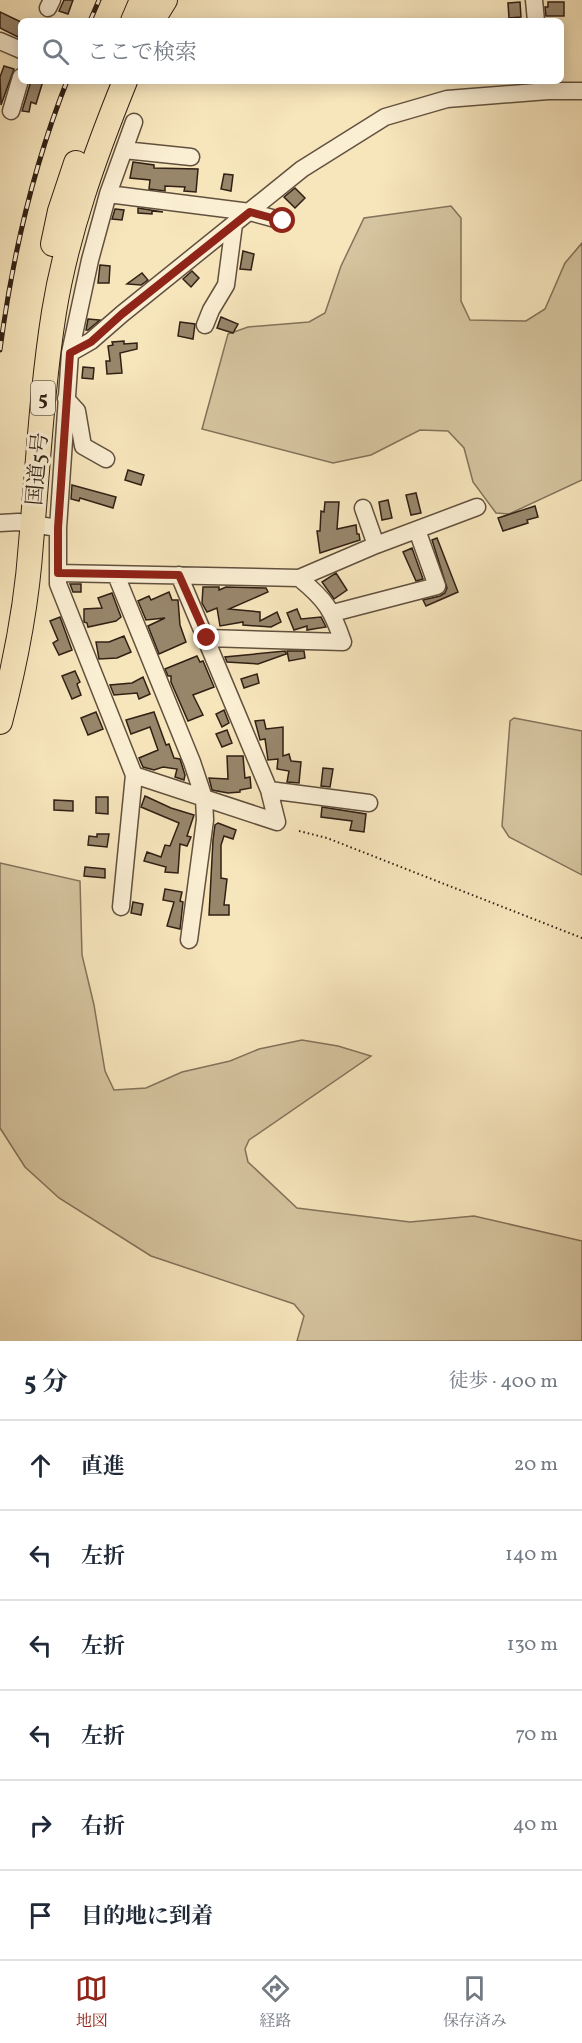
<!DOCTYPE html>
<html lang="ja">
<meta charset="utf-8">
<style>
:root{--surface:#fff;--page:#f6f6f7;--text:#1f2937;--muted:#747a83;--line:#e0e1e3;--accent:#8f2418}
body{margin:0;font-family:Vollkorn,"Noto Serif JP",serif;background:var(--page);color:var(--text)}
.stop{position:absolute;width:18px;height:18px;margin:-14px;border:4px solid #8f2418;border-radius:50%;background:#fff}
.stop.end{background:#8f2418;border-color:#fff;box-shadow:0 2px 6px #0008}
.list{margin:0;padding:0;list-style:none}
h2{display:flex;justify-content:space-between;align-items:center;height:78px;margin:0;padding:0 24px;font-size:26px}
h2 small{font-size:20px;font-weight:400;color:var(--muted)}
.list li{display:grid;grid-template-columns:39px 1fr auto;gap:18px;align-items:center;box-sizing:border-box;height:90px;padding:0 24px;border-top:2px solid var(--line)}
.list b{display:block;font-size:22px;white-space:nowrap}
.list em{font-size:20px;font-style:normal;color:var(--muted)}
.icon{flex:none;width:33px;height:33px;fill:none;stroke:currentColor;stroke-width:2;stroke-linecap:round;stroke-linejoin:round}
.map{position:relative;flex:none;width:582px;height:1341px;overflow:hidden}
.search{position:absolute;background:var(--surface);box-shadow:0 3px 15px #0003;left:18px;right:18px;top:18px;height:66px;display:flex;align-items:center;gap:15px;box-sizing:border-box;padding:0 21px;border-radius:9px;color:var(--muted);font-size:22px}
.sheet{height:618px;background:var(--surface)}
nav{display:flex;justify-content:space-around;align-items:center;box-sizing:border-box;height:84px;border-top:2px solid var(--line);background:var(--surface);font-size:16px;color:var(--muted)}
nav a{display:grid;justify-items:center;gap:3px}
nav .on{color:var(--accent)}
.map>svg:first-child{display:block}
.green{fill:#d5c49f;stroke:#83725a;stroke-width:1.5}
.building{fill:#98866b;stroke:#312014;stroke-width:1.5}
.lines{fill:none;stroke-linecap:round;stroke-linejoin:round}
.minor-casing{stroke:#62513e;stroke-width:19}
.highway-casing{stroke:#312014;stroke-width:26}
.path{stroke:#312014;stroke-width:2;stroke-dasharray:1.5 3;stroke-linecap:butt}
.minor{stroke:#faeed3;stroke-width:16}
.highway{stroke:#f7e5bc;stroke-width:24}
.rail-casing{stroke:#312014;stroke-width:5}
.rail{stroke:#faeed3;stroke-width:3;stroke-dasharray:9;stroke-linecap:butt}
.route{stroke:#8f2418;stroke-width:8}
.labels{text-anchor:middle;stroke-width:6;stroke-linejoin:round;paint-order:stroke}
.shield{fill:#faeed3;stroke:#6d5e4d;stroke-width:1.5}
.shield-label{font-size:20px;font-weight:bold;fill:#312014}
.street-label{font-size:21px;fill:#312014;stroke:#faeed3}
</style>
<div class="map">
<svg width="582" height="1341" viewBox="0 0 582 1341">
<rect width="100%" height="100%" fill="#f7e5bc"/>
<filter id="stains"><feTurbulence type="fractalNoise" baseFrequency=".00333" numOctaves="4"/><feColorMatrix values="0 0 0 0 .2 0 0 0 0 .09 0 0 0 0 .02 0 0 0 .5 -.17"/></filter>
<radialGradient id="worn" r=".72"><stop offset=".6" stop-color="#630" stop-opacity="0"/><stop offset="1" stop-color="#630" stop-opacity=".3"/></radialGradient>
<!-- green -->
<path class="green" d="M451 206 461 218V301L470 320 526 321 545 309 565 263 582 243V480L509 514 496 513 473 482 464 448 448 431 420 430 371 455 333 463 202 429 228 334 248 327 309 322 325 313 341 266 364 218Z
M514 718 582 731V875L509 837 502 826 510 721Z
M0 863 80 881 82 955 94 1005 105 1071 114 1090 146 1088 182 1072 230 1061 259 1049 302 1040 338 1046 371 1056 249 1140 245 1149 248 1162 297 1208 410 1222 474 1216 582 1241V1341H297L304 1316 294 1304 151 1256 59 1198 25 1167 0 1128Z"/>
<!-- building -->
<path class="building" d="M64 0H73L68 14 59 11Z
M520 2 521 17 509 18 508 3Z
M548 2H564V16H546L545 7H548Z
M0 12 21 22V31L18 37 0 28Z
M4 66 14 69 1 105 0 77Z
M31 81H43L36 104 31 102 29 112 22 111Z
M133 162 154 165V168L198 169 196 192 184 191 185 187 165 186V191L149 189 150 180 130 178Z
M224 174 233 175 231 191 221 189Z
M295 188 305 198 295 208 284 197Z
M138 208 163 212 152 211V214L138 213Z
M115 209 124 210 122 220 112 219Z
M243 251 254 254 251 270 240 269Z
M100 265 110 266 109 283H98Z
M192 271 199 278 191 287 183 279Z
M142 273 148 280 141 285 127 284Z
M221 317 238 324 233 333 217 328Z
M88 319 100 320 88 330H86Z
M180 322 195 324 193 339 178 336Z
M124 341V344L137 343V349L120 353 122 373 107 374 106 361H110L108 346 113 345 112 342Z
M83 367 94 368 93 379 82 378Z
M128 470 144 475 141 485 125 480Z
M72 485 116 497 113 508 80 498 79 501 71 499Z
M416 493 421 513 411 515 406 495Z
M388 500 392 518 382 520 379 502Z
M325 502H339L337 529 356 525 357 534H359L360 540 320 553 317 531H320L321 511 324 512Z
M535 506 538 517 527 520 528 523 503 531 498 518Z
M437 538 458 592 426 606 423 600 440 596 445 593 447 588 432 540Z
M412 548 423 579 416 581 403 552Z
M336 573 347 590 334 599 322 582Z
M70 584H81V592H73Z
M203 587H219V590L226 587 266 588 268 592 229 609 260 612V621L277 612 281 622 271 627 243 625V622L220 626 217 608 207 612 202 603Z
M169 592 172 600H178L180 625 186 642 159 654 148 626 165 618 146 620 138 601 149 596 151 600Z
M112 593 121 617 116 621 88 627 87 623 84 622V609L102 608 98 598Z
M297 609 301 619 321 617 326 627 307 630V626L294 630 287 613Z
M60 617 72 650 59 655 53 643 58 640 50 621Z
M124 636 131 652 117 658 99 659 96 642H109Z
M285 651 286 654 258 664 227 662 225 657Z
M287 651H304L305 658 289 661Z
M197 656 200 662 203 661 214 687 193 695 203 715 188 721 171 682V676H168L165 669Z
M75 671 80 682 77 684 81 695 72 699 62 676Z
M257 674 259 683 244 688 241 679Z
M143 677 150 694 139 699 137 693 114 695 110 685 132 683Z
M224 710 229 723 222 727 216 714Z
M96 712 103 729 88 735 81 718Z
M154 712 166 745 169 744 174 758 180 759 185 775 184 780 175 777 177 769 163 767 154 770 143 767 139 758 158 750 150 727 131 734 126 720Z
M264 720 266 729 283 727V756L289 754 291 761 301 762 299 783 287 782 289 771 277 769 278 759 268 760 265 739 260 740 255 721Z
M227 730 232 743 222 747 216 734Z
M227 756H243L245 778 250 777 251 788 240 790V792L228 793 212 790 209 778 228 779Z
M323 768 333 769 330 787 321 786Z
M145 796 171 808 194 815 187 836 191 837 187 846 180 844 178 873 165 872 166 867 144 861 147 852 161 857 165 845 170 846 179 823 141 807Z
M96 797H108V814L96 813Z
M54 800 73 801V811L54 810Z
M322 807 366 814 364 832 350 830 352 821 321 817Z
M218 823 236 830 233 839 224 836 221 845V878L227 879 224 905H229V915H209L213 840 215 825Z
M97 834H109L107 847 88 845 89 836 97 837Z
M85 867 105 869V878L84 876Z
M165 889 182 892 180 901 183 902 180 929 167 926 174 902 163 900Z
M133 902 143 904 141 915 131 913Z"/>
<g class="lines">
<defs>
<path id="minor" d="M534 0 536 21
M48 8 52 0
M0 41 21 50
M11 111 21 77
M134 122 108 194 90 260 70 353 58 528V584L134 775 277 822 269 790 179 575
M124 150 191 157
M108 194 250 212 283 221
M205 325 211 310 226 285 234 224
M70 353 91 341 122 314 302 169 385 117 447 99 548 91H582
M66 399 77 411 83 446 106 459
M363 508 376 545
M0 523 18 522 58 528
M58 573 299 578 376 545 477 507
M116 575 192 762 204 798 205 820 189 940
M333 613 437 586 417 530
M207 638 343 642C332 610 326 600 299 578
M269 790 369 803
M121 907 134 775"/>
<path id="highway" d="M133 21 142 0
M152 21 165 0
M53 244 60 211 76 163
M0 722C15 665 27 603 31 543 38 466 42 388 54 312 67 232 95 155 125 81"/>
</defs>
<!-- minor casing -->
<use href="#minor" class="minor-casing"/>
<!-- highway casing -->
<use href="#highway" class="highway-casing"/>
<!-- path -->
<path class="path" d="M299 831 327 838 582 938"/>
<!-- minor -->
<use href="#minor" class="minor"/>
<!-- highway -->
<use href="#highway" class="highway"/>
<defs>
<path id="rail" d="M90 21 99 0
M0 350C12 258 33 167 67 81"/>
</defs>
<!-- rail casing -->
<use href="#rail" class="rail-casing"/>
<!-- rail -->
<use href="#rail" class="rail"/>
</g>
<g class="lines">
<!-- route -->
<path class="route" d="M207 638 179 575 58 573V528L70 353 91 342 122 314 250 212 283 221"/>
</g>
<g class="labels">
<!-- shield labels -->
<rect class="shield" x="31" y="381" width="24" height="34" rx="4.5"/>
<g class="shield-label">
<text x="43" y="405">5</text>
</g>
<!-- street labels -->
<g class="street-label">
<text transform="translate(37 469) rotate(-85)" y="7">国道5号</text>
</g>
</g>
<rect width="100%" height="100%" filter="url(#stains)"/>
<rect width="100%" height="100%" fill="url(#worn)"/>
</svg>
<div class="stop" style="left:283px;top:221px"></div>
<div class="stop end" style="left:207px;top:638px"></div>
<div class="search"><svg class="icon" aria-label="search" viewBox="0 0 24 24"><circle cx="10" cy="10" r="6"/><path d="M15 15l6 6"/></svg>ここで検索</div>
</div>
<section class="sheet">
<h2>5 分<small>徒歩 · 400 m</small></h2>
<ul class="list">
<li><svg class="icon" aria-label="ahead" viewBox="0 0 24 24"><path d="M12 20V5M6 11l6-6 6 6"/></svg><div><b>直進</b></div><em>20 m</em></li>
<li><svg class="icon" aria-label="left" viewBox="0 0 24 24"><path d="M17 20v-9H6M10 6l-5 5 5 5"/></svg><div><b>左折</b></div><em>140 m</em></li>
<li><svg class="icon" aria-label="left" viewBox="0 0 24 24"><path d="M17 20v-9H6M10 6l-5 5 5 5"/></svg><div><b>左折</b></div><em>130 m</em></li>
<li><svg class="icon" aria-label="left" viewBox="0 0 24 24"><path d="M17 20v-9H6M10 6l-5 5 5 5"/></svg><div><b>左折</b></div><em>70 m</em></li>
<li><svg class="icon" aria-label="right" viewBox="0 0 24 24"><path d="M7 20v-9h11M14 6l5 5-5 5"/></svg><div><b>右折</b></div><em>40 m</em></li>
<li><svg class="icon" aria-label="arrive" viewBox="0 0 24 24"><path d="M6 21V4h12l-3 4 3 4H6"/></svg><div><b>目的地に到着</b></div></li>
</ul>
</section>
<nav>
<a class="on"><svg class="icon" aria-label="map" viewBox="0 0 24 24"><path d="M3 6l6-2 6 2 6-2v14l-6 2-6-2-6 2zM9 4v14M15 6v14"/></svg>地図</a>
<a><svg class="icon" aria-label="directions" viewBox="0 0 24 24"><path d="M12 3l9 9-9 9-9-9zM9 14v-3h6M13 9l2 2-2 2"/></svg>経路</a>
<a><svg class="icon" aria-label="saved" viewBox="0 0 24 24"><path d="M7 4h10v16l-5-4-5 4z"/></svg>保存済み</a>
</nav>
